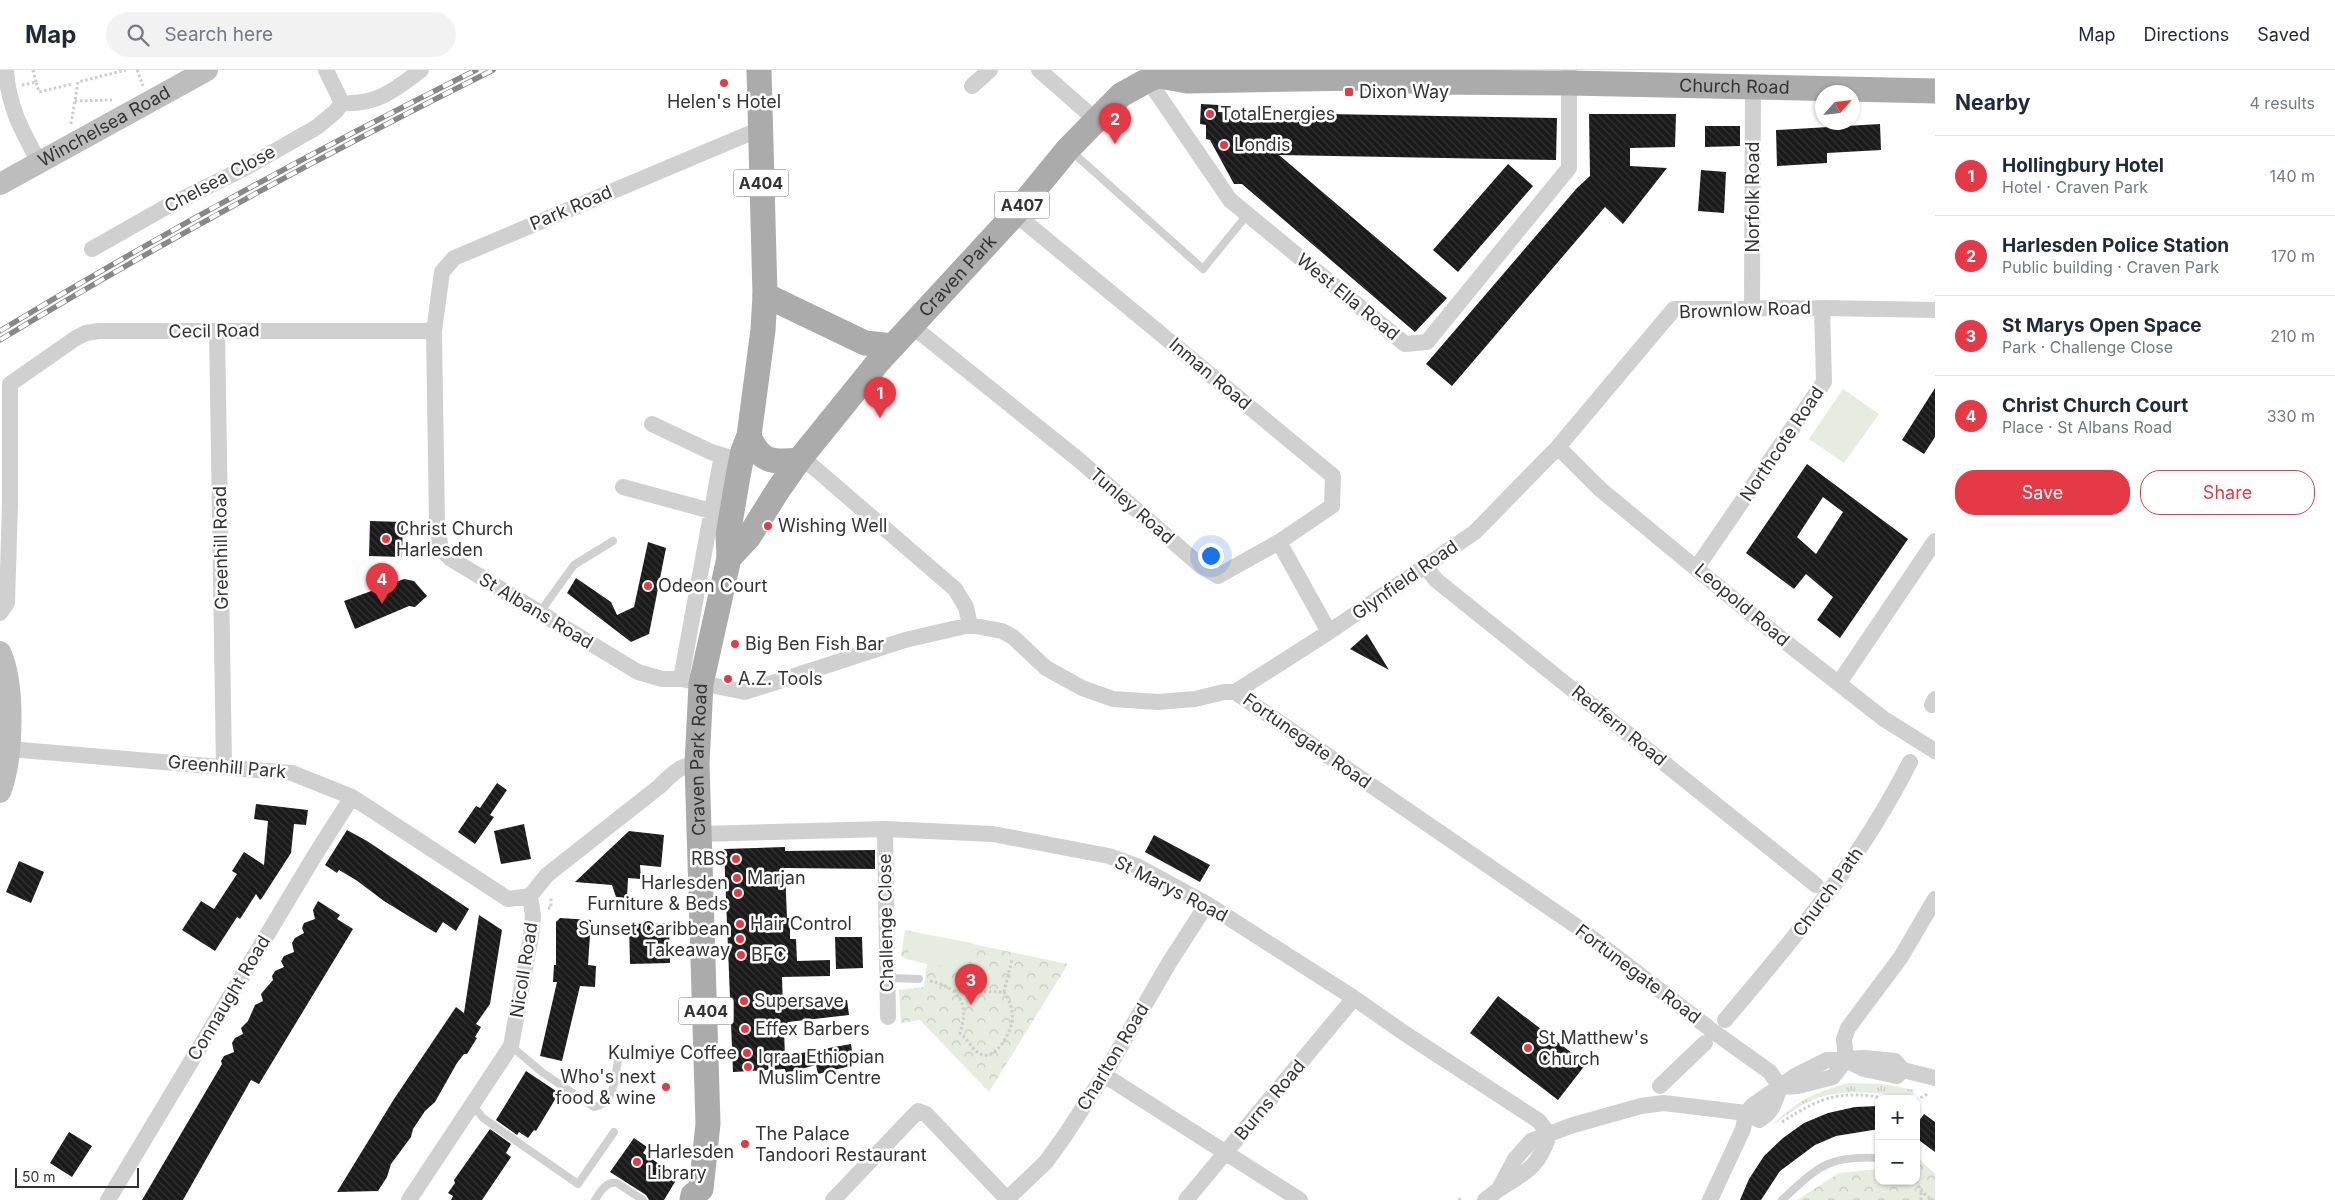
<!DOCTYPE html>
<meta charset="utf-8">
<style>
:root{--surface:#fff;--page:#f2f2f3;--text:#1f2937;--muted:#747a83;--line:#e0e1e3;--accent:#e63946}
body{margin:0;font-family:Inter,sans-serif;background:var(--page);color:var(--text)}
.controls{position:absolute;right:15px;bottom:15px;display:grid;overflow:hidden;border-radius:10px;box-shadow:0 1px 4px #0004}
.controls button{width:45px;height:45px;display:grid;place-items:center;padding:0;border:0;border-bottom:1px solid var(--line);background:var(--surface);color:var(--text);font:25px sans-serif}
.compass{position:absolute;left:1815px;top:15px;width:45px;height:45px;border-radius:50%;background:var(--surface);box-shadow:0 1px 4px #0004;rotate:63deg}
.scale{position:absolute;left:15px;bottom:12px;width:124px;box-sizing:border-box;padding-left:5px;border:2px solid #333;border-top:0;font-size:14px;line-height:18px;white-space:nowrap;color:#333;-webkit-text-stroke:4px #fff;paint-order:stroke}
.you{position:absolute;left:1210px;top:485px;width:18px;height:18px;margin:-12px;border:4px solid #fff;border-radius:50%;background:#1a73e8;box-shadow:0 0 0 8px #1a73e833}
.badge{display:grid;place-items:center;width:32px;height:32px;border-radius:50%;background:var(--accent);color:#fff;font-size:16px;font-weight:700}
.pin{position:absolute;translate:-50% -41px;filter:drop-shadow(0 1px 2px #0008)}
.pin::after{content:'';position:absolute;top:26px;width:18px;height:15px;background:inherit;clip-path:polygon(0 0,100% 0,50% 100%)}
.list{margin:0;padding:0;list-style:none}
h2{display:flex;justify-content:space-between;align-items:center;height:65px;margin:0;padding:0 20px;font-size:21px}
h2 small{font-size:16px;font-weight:400;color:var(--muted)}
.list li{display:grid;grid-template-columns:32px 1fr auto;gap:15px;align-items:center;box-sizing:border-box;height:80px;padding:0 20px;border-top:1px solid var(--line)}
.list b{display:block;font-size:19px;white-space:nowrap}
.list p{margin:0;font-size:16px;white-space:nowrap;color:var(--muted)}
.list em{font-size:16px;font-style:normal;color:var(--muted)}
.actions{display:flex;gap:10px;padding:15px 20px}
.actions a{flex:1;padding:11px 0;border:1px solid var(--accent);border-radius:20px;text-align:center;font-size:18px;color:var(--accent)}
.actions .main{background:var(--accent);color:#fff}
.icon{flex:none;width:28px;height:28px;fill:none;stroke:currentColor;stroke-width:2;stroke-linecap:round;stroke-linejoin:round}
.map{position:relative;flex:none;width:1935px;height:1130px;overflow:hidden}
header{display:flex;align-items:center;gap:30px;box-sizing:border-box;height:70px;padding:0 25px;background:var(--surface);border-bottom:1px solid var(--line)}
header strong{font-size:24px}
nav{display:flex;gap:28px;margin-inline-start:auto;font-size:18px}
.search{width:350px;height:45px;background:var(--page);display:flex;align-items:center;gap:12px;box-sizing:border-box;padding:0 18px;border-radius:28px;color:var(--muted);font-size:19px}
main{display:flex}
aside{flex:1;background:var(--surface)}
.map>svg:first-child{display:block}
.grass{fill:url(#grass-tufts)}
.forest{fill:url(#forest-crowns)}
.pitch{fill:#e6ecdf}
.building{fill:url(#building-back-hatch);fill-rule:evenodd}
.lines{fill:none;stroke-linecap:round;stroke-linejoin:round}
.path{stroke:#cdcdcd;stroke-width:3;stroke-dasharray:2.5 2.5;stroke-linecap:butt}
.lane{stroke:#d0d0d0;stroke-width:8}
.street{stroke:#d0d0d0;stroke-width:16}
.secondary{stroke:#bdbdbd;stroke-width:22}
.primary{stroke:#ababab;stroke-width:25}
.rail-casing{stroke:#888;stroke-width:5.5}
.rail{stroke:#fff;stroke-width:4;stroke-dasharray:11;stroke-linecap:butt}
.poi-dot{fill:#e63946;stroke:#fff;stroke-width:2}
.labels{text-anchor:middle;stroke-width:5;stroke-linejoin:round;paint-order:stroke}
.shield{fill:#fff;stroke:#707070;stroke-width:1}
.shield-label{font-size:16px;font-weight:bold;fill:#333}
.street-label{font-size:18px;fill:#333;stroke:#fff}
.poi-label{font-size:18px;fill:#333;stroke:#fff;text-anchor:start}
</style>
<header>
<strong>Map</strong>
<div class="search"><svg class="icon" aria-label="search" viewBox="0 0 24 24"><circle cx="10" cy="10" r="6"/><path d="M15 15l6 6"/></svg>Search here</div>
<nav><a>Map</a><a>Directions</a><a>Saved</a></nav>
</header>
<main>
<div class="map">
<svg width="1935" height="1130" viewBox="0 0 1935 1130">
<defs>
<pattern id="grass-tufts" width="24" height="20" patternUnits="userSpaceOnUse" patternTransform="scale(1.25)"><rect width="24" height="20" fill="#e6ecdf"/><path d="M3 7l-1-3M5 7V3M7 7l1-3M15 17l-1-3M17 17v-4M19 17l1-3" fill="none" stroke="#c6cbc0"/></pattern>
<pattern id="forest-crowns" width="20" height="18" patternUnits="userSpaceOnUse" patternTransform="scale(1.25)"><rect width="20" height="18" fill="#e6ecdf"/><path d="M2 6a3 3 0 1 1 6 0M12 15a3 3 0 1 1 6 0" fill="none" stroke="#c6cbc0"/></pattern>
<pattern id="building-back-hatch" width="6" height="6" patternUnits="userSpaceOnUse" patternTransform="scale(1.25)"><rect width="6" height="6" fill="#1a1a1a"/><path d="M-1 5l2 2M0 0l6 6M5-1l2 2" fill="none" stroke="#333"/></pattern>
</defs>
<rect width="100%" height="100%" fill="#fff"/>
<!-- grass -->
<path class="grass" d="M1848 1013 1883 1014 1914 1020 1912 1028C1879 1023 1844 1017 1812 1030 1798 1036 1785 1047 1772 1055 1799 1030 1813 1023 1848 1013Z"/>
<!-- forest -->
<path class="forest" d="M905 860 1068 894 989 1022 920 950 901 953 899 920 924 917 927 894 907 889 901 886Z
M1916 1086 1935 1104V1130H1797L1839 1103 1879 1099V1111H1916Z"/>
<!-- pitch -->
<path class="pitch" d="M1843 319 1879 344 1844 393 1809 369Z
M912 862 972 873 967 901 907 889Z"/>
<!-- building -->
<path class="building" d="M1201 34 1219 35 1218 42 1557 48 1556 90 1279 85 1447 228 1415 262 1242 114H1234L1210 70 1206 69V55L1200 54Z
M1589 44H1676L1675 77 1630 78V96L1667 98 1623 154 1605 137 1452 316 1426 294 1577 118 1590 106Z
M1880 54 1881 80 1827 83V93L1777 96 1776 60Z
M1705 56H1740V76L1705 77Z
M1508 94 1533 116 1458 202 1433 180Z
M1701 100 1726 102 1724 143 1698 141Z
M1935 318V367L1924 384 1902 370Z
M1807 394 1908 469 1840 568 1817 550 1833 527 1806 504 1794 519 1746 483ZM1823 427 1843 442 1816 484 1797 467Z
M370 451 403 452 402 487 369 486Z
M648 472 666 478 649 564 631 572 567 523 576 508 611 532 617 545 634 537Z
M404 509 414 511 427 526 415 537 409 536 355 559 344 531Z
M1367 564 1389 600 1350 579Z
M497 713 507 720 490 745 494 747 475 774 458 762 476 736 480 738Z
M256 734 308 740 306 755 294 754 291 783 262 828 260 830 256 824 240 849 237 847 215 881 182 860 201 831 214 839 237 804 232 801 244 782 264 795 268 751 254 749Z
M524 754 531 789 501 794 494 761Z
M347 760 367 771 469 839 456 861 443 852 436 863 384 831 356 810 339 800 337 803 325 795Z
M629 761 664 765 661 797 640 795 641 809 628 808 627 828 616 827 612 815 575 812Z
M1154 765 1210 795 1200 812 1145 782Z
M785 777V781L875 780V799L785 798 787 848H790V869H796L797 891 830 890V906L782 907 783 937 847 930 849 945 788 952 784 961 785 986 851 974 854 995 818 1004 816 995 786 1003 785 999 733 1002 724 779Z
M19 791 44 802 31 833 6 822Z
M318 831 340 845 337 849 353 859 259 1014 251 1010 183 1130H142L222 994 221 991 224 986 234 982 232 973 235 968 243 964 241 958 248 951 255 935 263 931 261 924 273 910 272 906 275 901 284 897 281 891 284 886 294 882 292 873 295 868 304 863 302 858 304 853 315 849 313 840Z
M479 845 502 860 490 934 476 954 481 957 475 967 477 968 467 984H464L457 993 435 1032 425 1041 413 1059 411 1067 391 1094 387 1107 378 1121 337 1122 394 1029 456 937 464 943Z
M560 848 591 850 588 895 596 896 595 917 580 916 562 991 540 986 557 912H553L554 895H556V852Z
M669 853 670 893 630 894 629 854Z
M835 867H862L863 898 836 899Z
M1498 926 1586 994 1558 1030 1470 963Z
M526 1001 559 1023 536 1061 534 1060 528 1068 519 1062 517 1065 496 1050Z
M1879 1036V1059L1836 1066 1815 1075 1780 1101 1761 1130H1740L1749 1109 1764 1086 1783 1068 1804 1053 1828 1043 1855 1037Z
M1924 1044 1935 1052V1082L1916 1068V1055Z
M490 1059 511 1074 506 1083 511 1087 482 1130H451L453 1126 448 1123 455 1113 454 1110Z
M69 1062 92 1076 72 1107 50 1093Z
M634 1068 647 1077 643 1083 678 1107 664 1130H649L646 1125 610 1102Z"/>
<g class="lines">
<!-- path -->
<path class="path" d="M33 0 36 12
M137 0 143 16
M22 15 36 12 39 22 72 14
M75 31 112 30
M71 54 78 12 126 0
M548 838H551V826
M930 911C959 917 970 934 960 963 968 969 973 982 983 985 997 988 1010 963 1012 952 1014 941 1010 931 1004 922L954 921
M1004 922 1012 889
M1916 1030 1928 1024
M1782 1052C1824 1025 1841 1020 1890 1029
M1916 1111 1921 1121 1932 1130
M1459 1128 1460 1130
M1921 1130V1121"/>
<!-- lane -->
<path class="lane" d="M1070 80 1203 199 1247 145
M540 542 574 495 613 471
M887 908 919 909
M511 976 543 1003 594 1037C615 1034 614 1009 618 991
M473 1036 483 1048 578 1114 614 1062
M595 1130C600 1122 606 1111 617 1113L643 1130
M1782 1130C1818 1097 1828 1085 1879 1088"/>
<!-- street -->
<path class="street" d="M6 0C8 36 22 61 39 92
M326 0 342 33
M1039 0 1096 50
M1148 10 1230 130 1405 274 1427 272 1569 98V0
M972 16 990 0
M342 33C377 35 395 20 421 0
M760 59 454 188 442 202 434 261 437 455 441 479 451 489 628 596 638 602 662 609H681L745 622 905 570 970 555 1002 561 1013 567 1046 598 1082 618 1113 629 1158 632 1195 629 1224 622H1235L1579 858 1714 962 1770 1002 1780 1017
M92 179 166 137 247 97 317 57 335 42 342 33
M1752 238 1753 17
M912 256 1079 390 1202 497 1218 506 1279 472 1332 436 1333 406 1025 152 1013 146
M217 260 224 696
M652 354 711 382 731 388
M1558 377 1600 419 1778 566 1884 649 1935 681
M799 390 811 395 955 519 966 537 970 555
M623 417 722 444
M1279 472 1329 562
M1425 496 1436 510 1816 815
M1697 497 1824 312 1822 238
M0 543 7 533 10 434V314L76 268 86 263 99 261H434
M681 609 722 385
M1839 613 1935 471
M1235 622 1329 562 1475 462 1558 377 1674 239 1822 238 1935 240
M1932 635 1935 629
M9 679 292 703 352 727 508 829 530 826
M885 759 888 947
M699 764 885 759 993 764 1109 786 1137 796 1207 834 1354 928 1404 963 1539 1051 1549 1065
M1725 950C1796 866 1860 791 1910 692
M1846 990 1864 999 1897 1006 1903 1000
M1104 1005 1300 1130
M1660 1016 1705 973
M1780 1017 1798 1016 1833 1007 1846 990 1844 969 1848 958 1901 887 1935 829
M1501 1118C1528 1101 1539 1096 1549 1065
M108 1130 315 785 352 727
M409 1130 511 976 531 866 533 846 530 826 547 805 660 716C672 704 680 695 697 694
M833 1130 918 1041 926 1044 1007 1129
M1006 1130 1046 1092 1066 1064 1104 1005 1169 893 1207 834
M1186 1130 1354 928
M1485 1130 1499 1119 1515 1089 1531 1071 1570 1056 1641 1036 1664 1033 1746 1043 1759 1050C1773 1043 1775 1030 1780 1017
M1710 1130 1743 1059 1746 1043 1753 1035 1795 1006 1827 990 1865 988 1895 991 1903 1000 1935 1008"/>
<!-- secondary -->
<g class="secondary">
<path id="s1" d="M0 114 207 0"/>
<path d="M0 582C15 614 13 689 0 722"/>
</g>
<!-- primary -->
<g class="primary">
<path id="s2" d="M1159 6 1187 11 1359 8 1425 12 1569 13 1935 21"/>
<path d="M765 225 865 273 893 276"/>
<path d="M749 366C760 392 772 393 799 390"/>
<path id="s3" d="M729 488 748 468 778 420 799 390 879 291 1013 146 1068 79 1121 25 1148 10 1172 0"/>
<path id="s4" d="M692 1130 693 1125 701 1119 708 1054 697 694 701 614 729 488 728 465 738 406 743 381 749 366 763 260 765 225 759 0"/>
</g>
<defs>
<path id="rail" d="M0 261C155 167 314 81 476 0
M0 270C160 173 325 84 493 0"/>
</defs>
<!-- rail casing -->
<use href="#rail" class="rail-casing"/>
<!-- rail -->
<use href="#rail" class="rail"/>
</g>
<!-- markers -->
<g class="poi-dot">
<circle cx="724" cy="13" r="5"/>
<rect x="1344" y="17" width="10" height="10" rx="2.5"/>
<circle cx="1210" cy="44" r="5"/>
<circle cx="1224" cy="75" r="5"/>
<circle cx="768" cy="456" r="5"/>
<circle cx="386" cy="469" r="5"/>
<circle cx="648" cy="516" r="5"/>
<circle cx="735" cy="574" r="5"/>
<circle cx="728" cy="609" r="5"/>
<circle cx="736" cy="789" r="5"/>
<circle cx="737" cy="808" r="5"/>
<circle cx="738" cy="823" r="5"/>
<circle cx="740" cy="854" r="5"/>
<circle cx="740" cy="869" r="5"/>
<circle cx="741" cy="885" r="5"/>
<circle cx="744" cy="931" r="5"/>
<circle cx="745" cy="959" r="5"/>
<circle cx="1528" cy="978" r="5"/>
<circle cx="747" cy="983" r="5"/>
<circle cx="748" cy="997" r="5"/>
<circle cx="666" cy="1017" r="5"/>
<circle cx="745" cy="1074" r="5"/>
<circle cx="637" cy="1092" r="5"/>
</g>
<g class="labels">
<!-- shield labels -->
<g class="shield">
<rect x="733.5" y="99.5" width="55" height="27" rx="4"/>
<rect x="994.5" y="121.5" width="55" height="27" rx="4"/>
<rect x="678.5" y="927.5" width="55" height="27" rx="4"/>
</g>
<g class="shield-label">
<text x="761" y="119">A404</text>
<text x="1022" y="141">A407</text>
<text x="706" y="947">A404</text>
</g>
<!-- street labels -->
<g class="street-label">
<text dy="6" stroke="none"><textPath href="#s2" startOffset="576">Church Road</textPath></text>
<text dy="6" stroke="none"><textPath href="#s1" startOffset="119">Winchelsea Road</textPath></text>
<text transform="translate(220 109) rotate(-28)" y="6">Chelsea Close</text>
<text transform="translate(1753 127) rotate(-90)" y="6">Norfolk Road</text>
<text transform="translate(571 138) rotate(-23)" y="6">Park Road</text>
<text dy="6" stroke="none"><textPath href="#s3" startOffset="364">Craven Park</textPath></text>
<text transform="translate(1348 227) rotate(39)" y="6">West Ella Road</text>
<text transform="translate(1745 240) rotate(-2)" y="6">Brownlow Road</text>
<text transform="translate(214 261) rotate(-1)" y="6">Cecil Road</text>
<text transform="translate(1210 304) rotate(40)" y="6">Inman Road</text>
<text transform="translate(1782 374) rotate(-56)" y="6">Northcote Road</text>
<text transform="translate(1132 436) rotate(41)" y="6">Tunley Road</text>
<text transform="translate(221 478) rotate(-91)" y="6">Greenhill Road</text>
<text transform="translate(1405 510) rotate(-35)" y="6">Glynfield Road</text>
<text transform="translate(1742 535) rotate(40)" y="6">Leopold Road</text>
<text transform="translate(536 541) rotate(31)" y="6">St Albans Road</text>
<text transform="translate(1619 656) rotate(39)" y="6">Redfern Road</text>
<text transform="translate(1307 671) rotate(35)" y="6">Fortunegate Road</text>
<text dy="6" stroke="none"><textPath href="#s4" startOffset="445">Craven Park Road</textPath></text>
<text transform="translate(227 697) rotate(5)" y="6">Greenhill Park</text>
<text transform="translate(1171 819) rotate(27)" y="6">St Marys Road</text>
<text transform="translate(1828 822) rotate(-54)" y="6">Church Path</text>
<text transform="translate(886 853) rotate(-91)" y="6">Challenge Close</text>
<text transform="translate(524 900) rotate(-81)" y="6">Nicoll Road</text>
<text transform="translate(1638 904) rotate(37)" y="6">Fortunegate Road</text>
<text transform="translate(229 928) rotate(-59)" y="6">Connaught Road</text>
<text transform="translate(1113 987) rotate(-59)" y="6">Charlton Road</text>
<text transform="translate(1270 1030) rotate(-50)" y="6">Burns Road</text>
</g>
<!-- poi labels -->
<g class="poi-label">
<text x="1359" y="28">Dixon Way</text>
<text x="724" y="38" text-anchor="middle">Helen's Hotel</text>
<text x="1220" y="50">TotalEnergies</text>
<text x="1234" y="81">Londis</text>
<text x="778" y="462">Wishing Well</text>
<text x="396" y="465">Christ Church<tspan x="396" dy="21">Harlesden</tspan></text>
<text x="658" y="522">Odeon Court</text>
<text x="745" y="580">Big Ben Fish Bar</text>
<text x="738" y="615">A.Z. Tools</text>
<text x="726" y="795" text-anchor="end">RBS</text>
<text x="747" y="814">Marjan</text>
<text x="728" y="819" text-anchor="end">Harlesden<tspan x="728" dy="21">Furniture &amp; Beds</tspan></text>
<text x="750" y="860">Hair Control</text>
<text x="730" y="865" text-anchor="end">Sunset Caribbean<tspan x="730" dy="21">Takeaway</tspan></text>
<text x="751" y="891">BFC</text>
<text x="754" y="937">Supersave</text>
<text x="755" y="965">Effex Barbers</text>
<text x="1538" y="974">St Matthew's<tspan x="1538" dy="21">Church</tspan></text>
<text x="737" y="989" text-anchor="end">Kulmiye Coffee</text>
<text x="758" y="993">Iqraa Ethiopian<tspan x="758" dy="21">Muslim Centre</tspan></text>
<text x="656" y="1013" text-anchor="end">Who's next<tspan x="656" dy="21">food &amp; wine</tspan></text>
<text x="755" y="1070">The Palace<tspan x="755" dy="21">Tandoori Restaurant</tspan></text>
<text x="647" y="1088">Harlesden<tspan x="647" dy="21">Library</tspan></text>
</g>
</g>
</svg>
<div class="controls">
<button>+</button>
<button>−</button>
</div>
<svg class="compass" viewBox="-18 -18 36 36"><path d="M0-13l5 13h-10z" fill="#e53935"/><path d="M0 13l5-13h-10z" fill="#747a83"/></svg>
<div class="scale">50 m</div>
<div class="you"></div>
<div class="pin badge" style="left:880px;top:348px">1</div>
<div class="pin badge" style="left:1115px;top:74px">2</div>
<div class="pin badge" style="left:971px;top:935px">3</div>
<div class="pin badge" style="left:382px;top:534px">4</div>
</div>
<aside>
<h2>Nearby<small>4 results</small></h2>
<ul class="list">
<li><span class="badge">1</span><div><b>Hollingbury Hotel</b><p>Hotel · Craven Park</p></div><em>140 m</em></li>
<li><span class="badge">2</span><div><b>Harlesden Police Station</b><p>Public building · Craven Park</p></div><em>170 m</em></li>
<li><span class="badge">3</span><div><b>St Marys Open Space</b><p>Park · Challenge Close</p></div><em>210 m</em></li>
<li><span class="badge">4</span><div><b>Christ Church Court</b><p>Place · St Albans Road</p></div><em>330 m</em></li>
</ul>
<div class="actions"><a class="main">Save</a><a>Share</a></div>
</aside>
</main>
